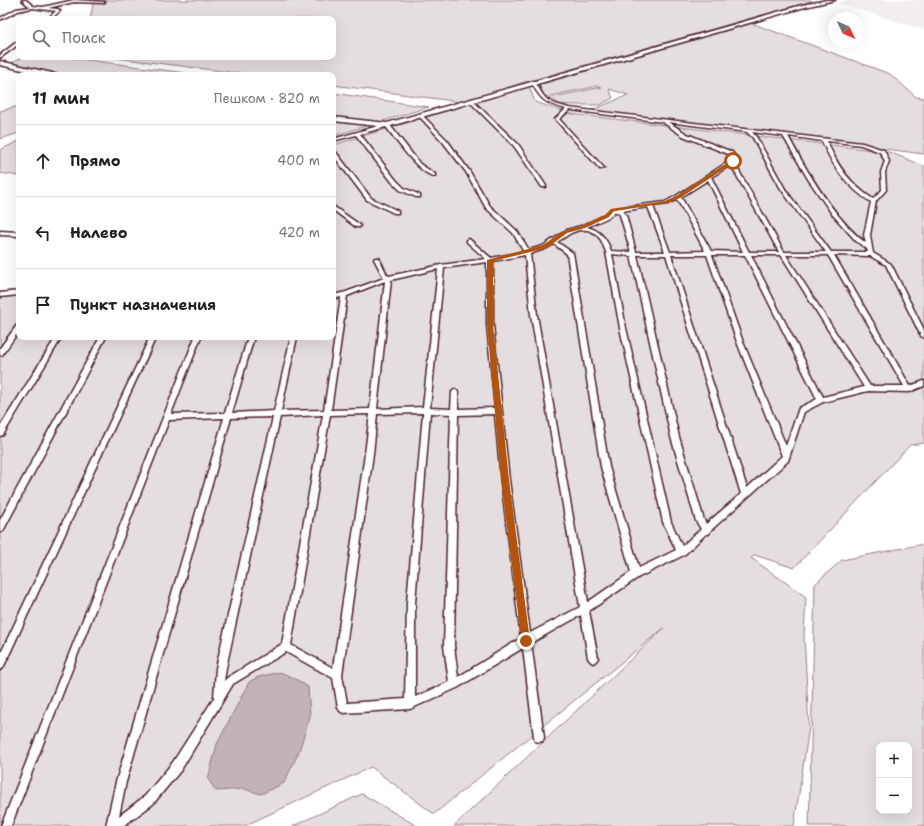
<!DOCTYPE html>
<html lang="ru">
<meta charset="utf-8">
<style>
:root{--surface:#fff;--page:#f2f2f2;--text:#202124;--muted:#757577;--line:#e0e0e0}
body{margin:0;font-family:"Shantell Sans",sans-serif;background:var(--page);color:var(--text)}
.controls{position:absolute;right:12px;bottom:12px;display:grid;overflow:hidden;border-radius:8px;box-shadow:0 4px 16px #0002}
.controls button{width:36px;height:36px;display:grid;place-items:center;padding:0;border:0;border-bottom:1px solid var(--line);background:var(--surface);color:var(--text);font:20px sans-serif}
.compass{position:absolute;left:828px;top:12px;width:36px;height:36px;border-radius:50%;background:var(--surface);box-shadow:0 4px 16px #0002;rotate:134deg}
.stop{position:absolute;width:12px;height:12px;margin:-9px;border:3px solid #b45309;border-radius:50%;background:#fff}
.stop.end{background:#b45309;border-color:#fff;box-shadow:0 1px 4px #0008}
.list{margin:0;padding:0;list-style:none}
h2{display:flex;justify-content:space-between;align-items:center;height:52px;margin:0;padding:0 16px;font-size:17px}
h2 small{font-size:13px;font-weight:400;color:var(--muted)}
.list li{display:grid;grid-template-columns:26px 1fr auto;gap:12px;align-items:center;box-sizing:border-box;height:72px;padding:0 16px;border-top:1px solid var(--line)}
.list b{display:block;font-size:15px;white-space:nowrap}
.list em{font-size:13px;font-style:normal;color:var(--muted)}
.icon{flex:none;width:22px;height:22px;fill:none;stroke:currentColor;stroke-width:2;stroke-linecap:round;stroke-linejoin:round}
.map{position:relative;flex:none;width:924px;height:826px;overflow:hidden}
.search{position:absolute;background:var(--surface);box-shadow:0 4px 16px #0002;left:16px;top:16px;width:320px;height:44px;display:flex;align-items:center;gap:10px;box-sizing:border-box;padding:0 14px;border-radius:8px;color:var(--muted);font-size:15px}
.panel{position:absolute;background:var(--surface);box-shadow:0 4px 16px #0002;left:16px;top:72px;width:320px;height:268px;border-radius:8px}
.map>svg:first-child{display:block}
.built{fill:#f2eeef}
.green{fill:#e5dee0;stroke:#987e86;fill-rule:evenodd}
.water{fill:#c1b3b6;stroke:#91787e}
.lines{fill:none;stroke-linecap:round;stroke-linejoin:round}
.street-casing{stroke:#4a1f2b;stroke-width:3}
.secondary-casing{stroke:#4a1f2b;stroke-width:3}
.street{fill:#fff;fill-rule:evenodd}
.secondary{fill:#fff;fill-rule:evenodd}
.route{fill:#b45309}
</style>
<div class="map">
<svg width="924" height="826" viewBox="0 0 924 826">
<rect width="100%" height="100%" fill="#fff"/>
<filter id="ink" filterUnits="userSpaceOnUse"><feTurbulence type="fractalNoise" baseFrequency=".025" numOctaves="2"/><feDisplacementMap in="SourceGraphic" scale="8" xChannelSelector="R" yChannelSelector="G"/><feConvolveMatrix kernelMatrix="1 2 1 2 8 2 1 2 1" color-interpolation-filters="sRGB"/></filter>
<g filter="url(#ink)">
<!-- built -->
<path class="built" d="M847 0H924V30L838 3Z"/>
<!-- green -->
<path class="green" d="M94 0H810L812 1 522 83 461 102 333 85V75H254L108 57H333V19H90Z
M751 23 890 74 916 97 924 98V154L590 111 628 95 609 89 613 98 600 105H575L560 104 549 98 602 87 598 86 545 97 539 85Z
M23 57H65L201 75H67L10 64Z
M529 86 535 102 572 114 889 152 924 166V443L910 445 794 568 755 555 751 558 806 597 804 635 809 727 794 826H454L664 628 434 814 371 767 244 826H0V292L19 290V337H333V145Z
M333 93 429 107 333 136Z
M19 106V133L0 139V111Z
M19 141V176L0 173V150Z
M924 544V826H809L815 584 842 560ZM879 745H909V811H879Z
M362 794 417 826H293Z"/>
<!-- water -->
<path class="water" d="M280 672 294 678 308 687 310 717 298 754 284 783 261 794 244 789 216 791 208 779 217 744 249 682 258 677Z"/>
<g class="lines">
<defs>
<path id="street" d="M22 0H26L33 6 43 7 74 0 105 2 103 3 74 2 48 8 58 9 60 11 51 19H47L56 11 32 8 18 11 0 20V18L16 9 30 7Z
M18 41H19V44L0 58V55Z
M534 82C538 85 540 91 543 95 549 104 560 105 569 108L862 143 884 150 889 161 885 172 886 190 876 201 870 235 872 248 873 253 891 264 924 330V338L921 336 886 265 870 256 834 255 910 386 924 381V386L909 392 868 391 823 402 804 412 788 461 710 531 709 534H706L684 555 639 577 589 611 598 658 596 661 593 663 590 661 588 658 581 615 531 643 544 737 543 741 539 742 535 741 534 737 523 648 457 688 410 709 343 713 340 711 338 708 333 678 286 652 233 684 181 770 153 804 123 826H106L116 782 224 418 169 420 11 826H1L195 337H201L171 414 225 413 248 337H254L232 413 274 411 291 337H297L281 411 324 410 341 297 333 299V295L346 292 384 278 374 259 375 258H379L387 275 389 276 441 265 486 259 467 242V240L469 239 491 258 524 252 513 233 486 208 466 172 443 142 420 117V115H422L447 140 470 172 490 206 517 231 529 250 543 246 567 230 581 226 605 215 611 209 665 202 676 196 731 160V156L728 154 683 136 664 123 663 122 570 110 559 119 604 168 600 169 555 119 566 109C547 104 541 101 532 83ZM668 122 747 132 753 138 781 189 826 252H784L734 162 735 161V156L732 152 687 134ZM752 132 783 136 808 179 832 214 856 241 867 249 868 252H831L785 189 757 138ZM788 136 822 141C833 167 847 187 871 202L864 235 866 243C835 220 806 170 788 136ZM827 141 861 145 880 152 885 161 881 172 882 190 873 199C851 185 837 166 827 141ZM731 165 779 252H749L711 177ZM708 180 743 252 711 251 681 197ZM677 199 705 251 670 252 653 206 668 204ZM648 207 665 252H636L626 215 622 211ZM614 212H618L620 215 631 252 611 251C607 239 600 230 587 227L609 217ZM579 230H588L596 234 601 240 606 252 620 328 663 522 676 550 639 568 609 467 573 253 557 242 571 233ZM554 244 567 254 601 467 631 572 588 602 537 315 530 254 547 248ZM612 254 631 256 671 437 696 521 701 529 682 546 671 522 626 328ZM525 255 531 315 580 607 530 633 509 480 493 325V261ZM637 255H666L741 494 706 524 704 520 679 437ZM671 255H707L737 342 782 456 747 488ZM712 255H745L817 399 799 408 786 446 743 342ZM751 255H781L864 387 823 397ZM786 255H828L904 386H870ZM487 262V325L495 408 458 409V392L455 389 452 392 451 409 430 408 444 268ZM438 269 423 407 377 409 391 280ZM385 281 370 409 331 410 347 296ZM423 413 407 603 405 699 347 703 342 675 373 454 377 414ZM430 413 451 414 444 646 449 682 415 697V603ZM370 414 365 454 333 668 291 645 330 415ZM495 414 501 480 521 638 458 677 454 646 458 415ZM323 415 282 644 227 678 224 681 226 668 280 417ZM273 417 216 668 214 698 173 762 145 796 119 816 126 782 231 418Z
M470 100H472L518 144 546 186V187H542L514 146 470 102Z
M385 124H389L420 164 435 174V176C420 176 395 138 386 127L360 134 396 180 404 188 420 195V197H416L400 190 392 182 356 135 333 141V139Z
M333 151H335L371 198 398 211V213H394L367 200 333 155Z
M333 206 360 225V227H356L333 210Z
M0 231 19 232V236L0 235Z
M19 291V295L0 297V293Z
M19 324V331L2 355H0V348L17 325Z
M56 337H62L3 435 0 436V427Z
M100 337H106L3 531 0 532V520Z
M150 337H156L3 668 0 670V655Z"/>
<path id="secondary" d="M827 0H835L805 7 387 127 333 121V117L387 123 802 5Z
M0 61 52 73 55 75H45L0 65Z"/>
</defs>
<!-- street casing -->
<use href="#street" class="street-casing"/>
<!-- secondary casing -->
<use href="#secondary" class="secondary-casing"/>
<!-- street -->
<use href="#street" class="street"/>
<!-- secondary -->
<use href="#secondary" class="secondary"/>
</g>
</g>
<!-- route -->
<path class="route" d="M732 160 736 161 680 198 667 203 614 211 609 217 585 228 567 233 547 248 493 261V325L509 480 530 641 526 645 522 644 501 480 487 325V260L543 245 563 231 582 226 605 215 611 209 665 201 676 196Z"/>
</svg>
<div class="controls">
<button>+</button>
<button>−</button>
</div>
<svg class="compass" viewBox="-18 -18 36 36"><path d="M0-13l5 13h-10z" fill="#e53935"/><path d="M0 13l5-13h-10z" fill="#757577"/></svg>
<div class="stop" style="left:733px;top:161px"></div>
<div class="stop end" style="left:526px;top:641px"></div>
<div class="search"><svg class="icon" aria-label="search" viewBox="0 0 24 24"><circle cx="10" cy="10" r="6"/><path d="M15 15l6 6"/></svg>Поиск</div>
<section class="panel">
<h2>11 мин<small>Пешком · 820 m</small></h2>
<ul class="list">
<li><svg class="icon" aria-label="ahead" viewBox="0 0 24 24"><path d="M12 20V5M6 11l6-6 6 6"/></svg><div><b>Прямо</b></div><em>400 m</em></li>
<li><svg class="icon" aria-label="left" viewBox="0 0 24 24"><path d="M17 20v-9H6M10 6l-5 5 5 5"/></svg><div><b>Налево</b></div><em>420 m</em></li>
<li><svg class="icon" aria-label="arrive" viewBox="0 0 24 24"><path d="M6 21V4h12l-3 4 3 4H6"/></svg><div><b>Пункт назначения</b></div></li>
</ul>
</section>
</div>
